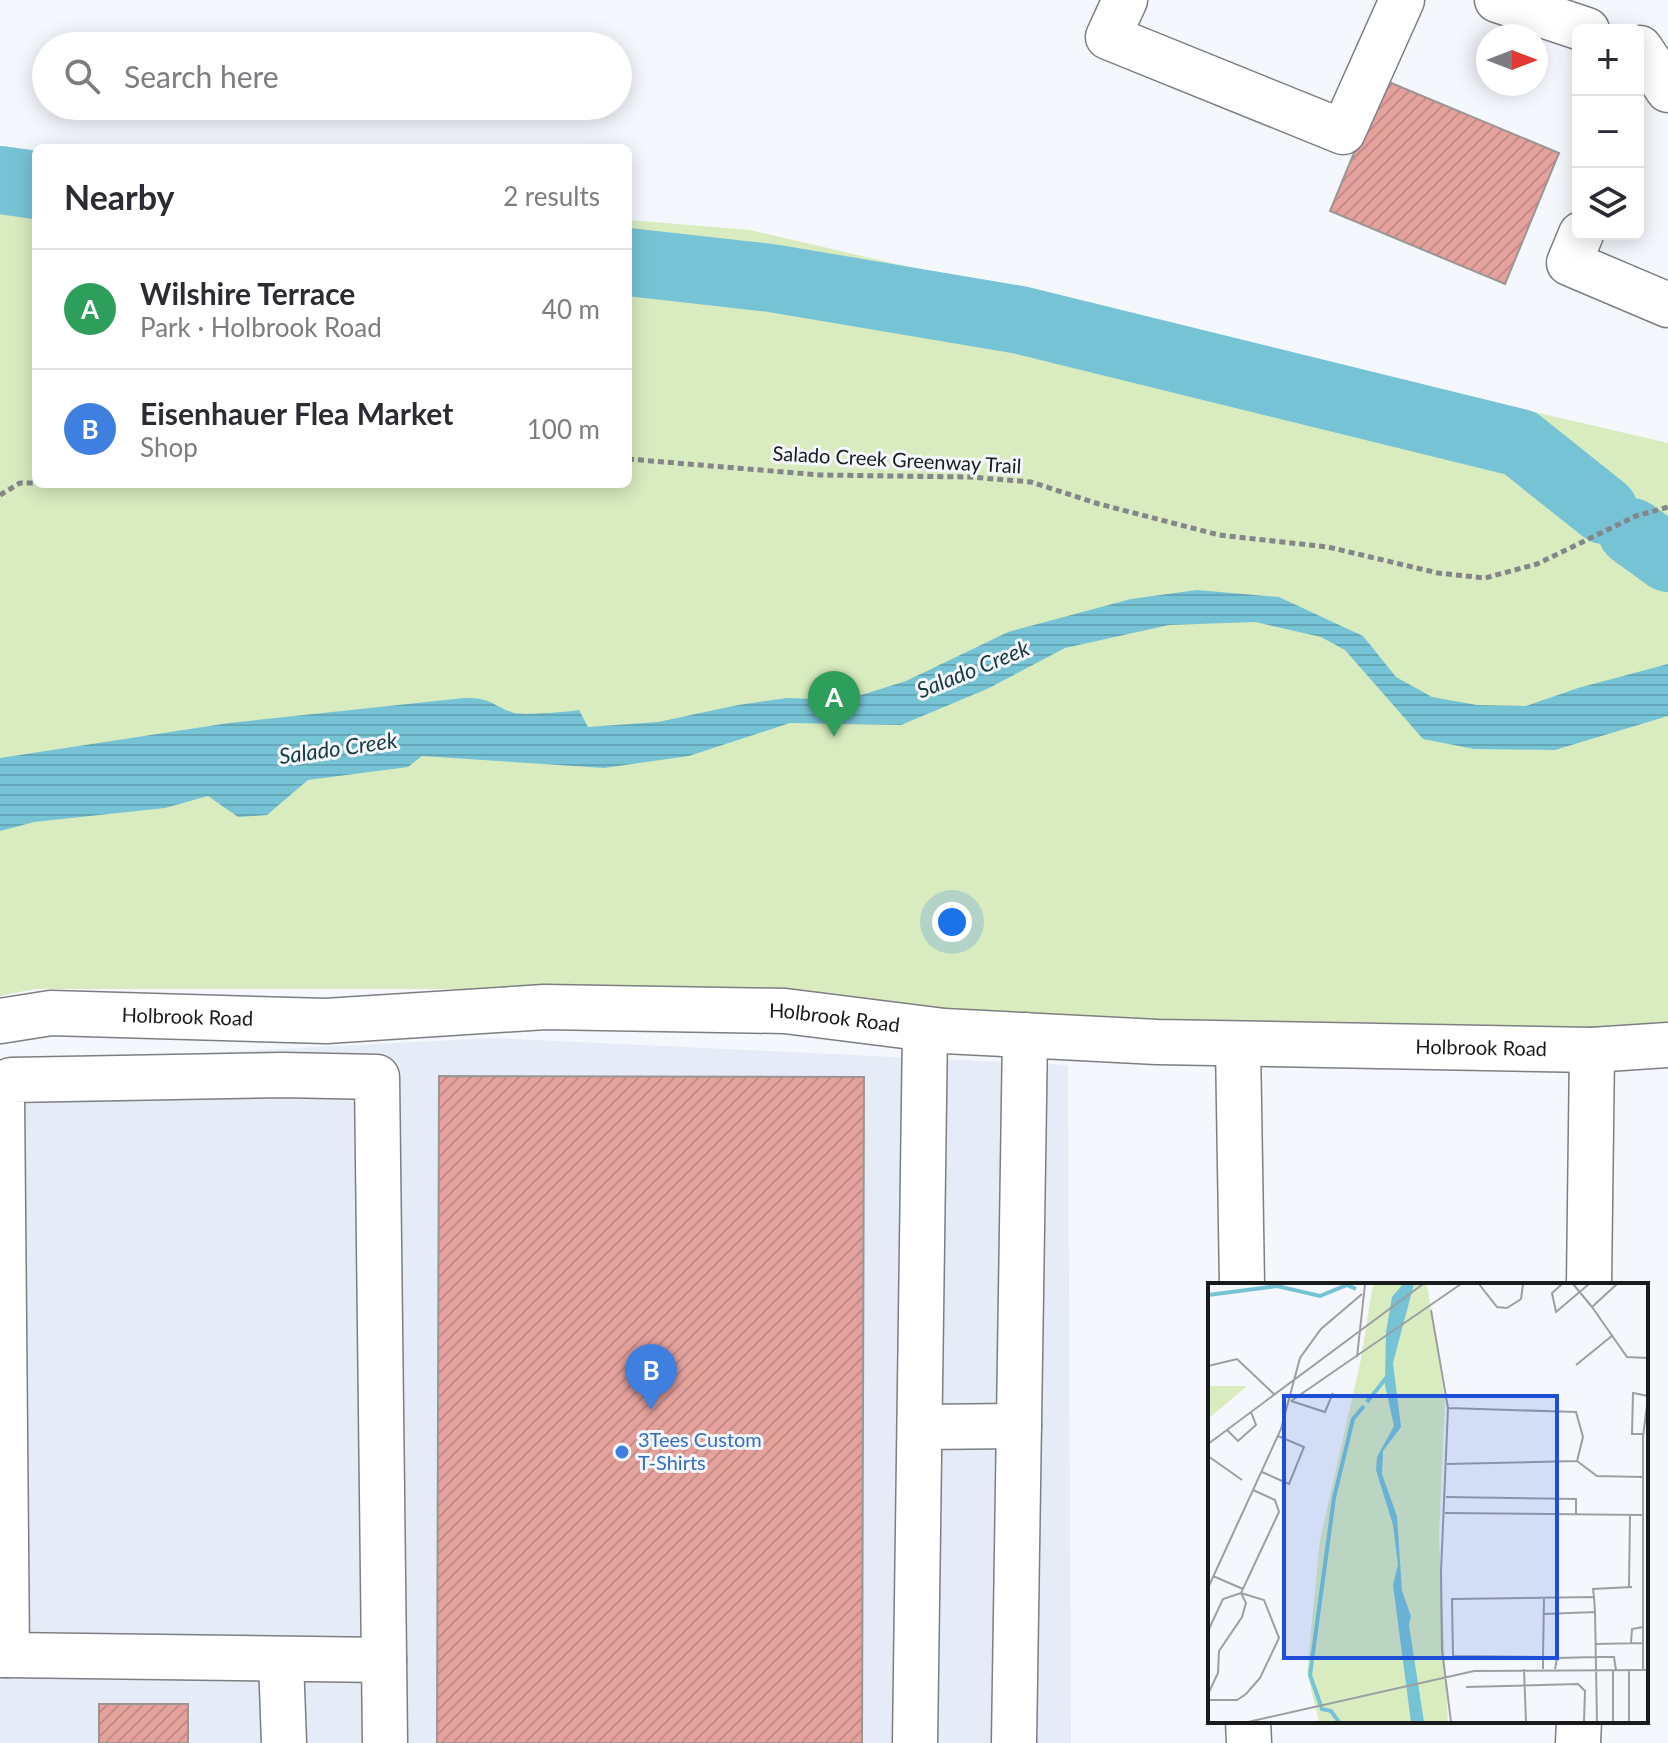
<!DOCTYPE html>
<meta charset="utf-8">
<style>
:root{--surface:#fff;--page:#f7f7f7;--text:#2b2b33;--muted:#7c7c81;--line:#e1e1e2;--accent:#db2777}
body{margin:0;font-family:Lato,sans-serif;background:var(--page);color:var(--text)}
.controls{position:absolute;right:24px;top:24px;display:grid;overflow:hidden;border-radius:12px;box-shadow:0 4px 20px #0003}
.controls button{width:72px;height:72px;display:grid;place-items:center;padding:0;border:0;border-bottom:2px solid var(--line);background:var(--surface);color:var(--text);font:40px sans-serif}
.compass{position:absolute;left:1476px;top:24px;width:72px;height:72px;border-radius:50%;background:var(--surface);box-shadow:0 4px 20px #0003;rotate:90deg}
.you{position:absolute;left:952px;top:922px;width:28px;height:28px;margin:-20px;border:6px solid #fff;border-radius:50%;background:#1a73e8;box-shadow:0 0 0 12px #1a73e833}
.badge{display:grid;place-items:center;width:52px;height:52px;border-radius:50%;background:var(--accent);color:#fff;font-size:26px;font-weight:700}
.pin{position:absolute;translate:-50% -66px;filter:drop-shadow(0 2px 4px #0008)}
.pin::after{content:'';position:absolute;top:42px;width:28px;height:24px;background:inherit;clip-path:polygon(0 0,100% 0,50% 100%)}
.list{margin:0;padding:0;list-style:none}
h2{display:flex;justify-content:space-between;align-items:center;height:104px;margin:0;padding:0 32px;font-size:34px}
h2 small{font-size:26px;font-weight:400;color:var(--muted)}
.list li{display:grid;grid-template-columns:52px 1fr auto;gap:24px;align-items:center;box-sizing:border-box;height:120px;padding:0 32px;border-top:2px solid var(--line)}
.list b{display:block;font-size:30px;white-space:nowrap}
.list p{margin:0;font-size:26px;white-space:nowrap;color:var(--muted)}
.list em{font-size:26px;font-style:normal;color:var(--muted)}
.icon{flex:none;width:44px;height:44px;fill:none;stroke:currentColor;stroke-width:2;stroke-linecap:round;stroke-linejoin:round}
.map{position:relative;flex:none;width:1668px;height:1743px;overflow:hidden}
.search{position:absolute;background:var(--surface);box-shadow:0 4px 20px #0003;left:32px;top:32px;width:600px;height:88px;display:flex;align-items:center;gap:20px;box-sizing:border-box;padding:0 28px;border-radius:44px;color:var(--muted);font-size:30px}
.panel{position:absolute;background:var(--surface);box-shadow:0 4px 20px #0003;left:32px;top:144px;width:600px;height:344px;border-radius:12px}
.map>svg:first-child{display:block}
.built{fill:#e5ebf7}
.park{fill:#d9ecbf}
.water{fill:url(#water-rules)}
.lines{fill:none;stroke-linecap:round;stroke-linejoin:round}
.river{stroke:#77c3d6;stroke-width:68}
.building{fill:url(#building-hatch);stroke:#9b9594;stroke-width:2}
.minor-casing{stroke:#7c7e82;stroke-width:47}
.major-casing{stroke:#7c7e82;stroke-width:47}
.path{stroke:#848689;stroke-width:5;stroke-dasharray:6 4;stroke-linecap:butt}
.minor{stroke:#fff;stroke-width:44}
.major{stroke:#fff;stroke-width:44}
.shop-dot{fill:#3f7fe0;stroke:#f4f7fc;stroke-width:3}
.labels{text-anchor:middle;stroke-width:6;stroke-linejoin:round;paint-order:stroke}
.street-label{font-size:20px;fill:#191a1c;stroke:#f4f7fc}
.shop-label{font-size:20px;fill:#366cbe;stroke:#f4f7fc;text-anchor:start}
.water-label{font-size:22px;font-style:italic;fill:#153942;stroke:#f4f7fc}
.inset-river{fill:none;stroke:#77c3d6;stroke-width:4}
.inset-road{fill:none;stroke:#9c9fa2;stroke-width:2}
.view{fill:#1d4ed8;fill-opacity:0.15;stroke:#1d4ed8;stroke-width:4}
.inset-edge{fill:none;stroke:#191a1c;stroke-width:4}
</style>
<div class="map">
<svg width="1668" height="1743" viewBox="0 0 1668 1743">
<defs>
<pattern id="water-rules" width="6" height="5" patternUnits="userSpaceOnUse" patternTransform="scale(2)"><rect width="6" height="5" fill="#77c3d6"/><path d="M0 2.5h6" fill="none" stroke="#66a7b7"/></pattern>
<pattern id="building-hatch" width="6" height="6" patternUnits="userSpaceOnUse" patternTransform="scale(2)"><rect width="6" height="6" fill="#e5a29d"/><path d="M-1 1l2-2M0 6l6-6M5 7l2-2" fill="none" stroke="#c48b87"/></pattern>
</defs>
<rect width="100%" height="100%" fill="#f4f7fc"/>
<!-- built -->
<path class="built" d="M492 1038 1068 1065 1071 1743H0V1064Z"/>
<!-- park -->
<path class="park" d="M0 159 36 163V484H628V220L750 230 1668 443V1028L1091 1024 771 989H35L0 996Z"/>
<!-- water -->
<path class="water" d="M1197 590 1279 597 1363 636 1396 677 1432 697 1477 705 1526 706 1578 688 1668 664V716L1555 750 1474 749 1423 739 1345 650 1321 637 1255 622 1169 625 1065 648 987 689 901 725 790 723 689 756 604 768 422 756 408 767 308 780 267 815 238 817 208 796 165 808 34 822 0 831V758L229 723 464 698C494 698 490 705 514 713 521 715 571 712 579 710L588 727 658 722 738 705 787 698 845 700 906 681 1008 632 1131 599Z"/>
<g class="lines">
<!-- river -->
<path class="river" d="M0 180 36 185
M628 262 771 278 1020 320 1520 443 1604 510
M1632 532 1668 558"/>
</g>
<!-- building -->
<path class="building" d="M1384 80 1559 153 1505 284 1330 211Z
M439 1076 864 1077 862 1743H437Z
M99 1704H188V1743H99Z"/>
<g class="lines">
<defs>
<g id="minor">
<path d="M1125 0 1108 37 1343 132 1402 0"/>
<path d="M1497 0 1587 30"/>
<path d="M1581 234 1569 263 1668 305"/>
<path id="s1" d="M0 1021 51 1013 326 1021 545 1007 785 1011 944 1031 1157 1042 1592 1050 1668 1045"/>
<path d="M1238 1044 1242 1285"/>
<path d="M1589 1285 1592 1050"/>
<path d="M920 1427 1019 1426"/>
<path d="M0 1655H7L2 1097 11 1080 283 1075 377 1077 385 1743"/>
<path d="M7 1655 384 1660"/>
<path d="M281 1660 284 1743"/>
<path d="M1248 1721 1249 1743"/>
<path d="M915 1743 925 1029"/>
<path d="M1014 1743 1025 1035"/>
<path d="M1578 1743 1579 1721"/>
</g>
<path id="major" d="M1640 48 1668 90"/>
</defs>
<!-- minor casing -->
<use href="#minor" class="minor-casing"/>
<!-- major casing -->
<use href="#major" class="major-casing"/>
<!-- path -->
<path class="path" d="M628 459 820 475 970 477 1031 482 1099 504 1219 535 1328 547 1438 573 1485 578 1537 564 1636 516 1668 507
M0 495 20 483H36"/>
<!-- minor -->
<use href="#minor" class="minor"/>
<!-- major -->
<use href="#major" class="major"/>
</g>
<!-- markers -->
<circle class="shop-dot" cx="622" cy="1452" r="8"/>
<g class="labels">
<!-- street labels -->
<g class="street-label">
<text transform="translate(897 460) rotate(3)" y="7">Salado Creek Greenway Trail</text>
<text dy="7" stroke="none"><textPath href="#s1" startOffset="188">Holbrook Road</textPath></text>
<text dy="7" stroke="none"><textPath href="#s1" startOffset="836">Holbrook Road</textPath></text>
<text dy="7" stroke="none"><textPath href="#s1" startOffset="1484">Holbrook Road</textPath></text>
</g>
<!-- shop labels -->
<g class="shop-label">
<text x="638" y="1447">3Tees Custom<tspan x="638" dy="23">T-Shirts</tspan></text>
</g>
<!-- water labels -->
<g class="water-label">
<text transform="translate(973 669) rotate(-22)" y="8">Salado Creek</text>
<text transform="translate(338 748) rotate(-8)" y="8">Salado Creek</text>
</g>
</g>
<!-- overview -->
<g transform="translate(1208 1283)">
<rect width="440" height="440" fill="#f4f7fc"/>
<path d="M0 103H39L0 136Z" fill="#d9ecbf"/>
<path d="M165 1H219L237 117 231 254 240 439H111L99 389 112 257 152 81Z" fill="#d9ecbf"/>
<path d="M195 1H206L185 80 193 144 175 168 174 191 189 233 194 308 203 333 201 342 216 439H203L185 302 190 282 185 242 168 187 169 174 186 143 177 102 178 49 184 14Z" fill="#77c3d6"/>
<path class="inset-river" d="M0 12 69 3 112 13 139 2 148 6M159 119 182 90M131 439 123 428 114 426 102 392 126 215 145 136 156 123"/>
<path class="inset-road" d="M271 1 289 24 299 25 313 16 315 1M354 1 344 10 348 29 381 1M365 1 384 24M409 1 384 24 419 74 440 75M223 27 240 125 233 289 234 367 243 439M149 74 157 1M368 82 405 52M0 83 29 76 67 112M83 118 117 129 125 110M83 118 253 1M19 147 30 158 48 142 43 129M435 151H424L425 110 440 113M0 161 215 1M0 173 34 197M369 178 389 193 435 194M239 181 369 178 375 154 368 129 240 125M54 189 81 201 96 164 70 153M238 214 368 216V232M237 230 435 232M5 293 35 306M421 304 422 232M0 305 73 146 92 75 113 46 154 11M386 314 385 306 424 304M336 331 387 329 389 439M0 348 15 316 33 310 56 317 71 355 52 395 38 411 29 417H0M423 360 424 346 435 344M388 361 435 360M335 374 336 314M316 386 318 439M335 386V374L245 373 244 316 386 314 387 329M347 386 349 375 388 374H406L408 387M405 387V439M435 387V153L440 115M258 404 370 401 377 408 376 439M0 411 10 390 11 368 34 334 38 320 33 310 71 229 67 217 45 207M40 439 266 388 440 387M421 439V387"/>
<path class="view" d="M76 113H349V375H76Z"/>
<rect width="440" height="440" class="inset-edge"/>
</g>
</svg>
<div class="controls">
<button>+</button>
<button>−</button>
<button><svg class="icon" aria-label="layers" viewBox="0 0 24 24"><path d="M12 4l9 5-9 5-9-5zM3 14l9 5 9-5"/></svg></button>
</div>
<svg class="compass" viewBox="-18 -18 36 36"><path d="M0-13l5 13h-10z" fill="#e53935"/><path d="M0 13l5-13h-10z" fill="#7c7c81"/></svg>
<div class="you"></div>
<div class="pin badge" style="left:834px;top:737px;background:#2e9e5b">A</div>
<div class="pin badge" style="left:651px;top:1410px;background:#3f7fe0">B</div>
<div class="search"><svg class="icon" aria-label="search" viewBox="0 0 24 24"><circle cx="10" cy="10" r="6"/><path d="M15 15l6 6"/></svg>Search here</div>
<section class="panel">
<h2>Nearby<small>2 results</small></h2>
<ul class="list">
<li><span class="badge" style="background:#2e9e5b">A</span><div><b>Wilshire Terrace</b><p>Park · Holbrook Road</p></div><em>40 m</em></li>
<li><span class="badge" style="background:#3f7fe0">B</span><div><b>Eisenhauer Flea Market</b><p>Shop</p></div><em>100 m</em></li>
</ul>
</section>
</div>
